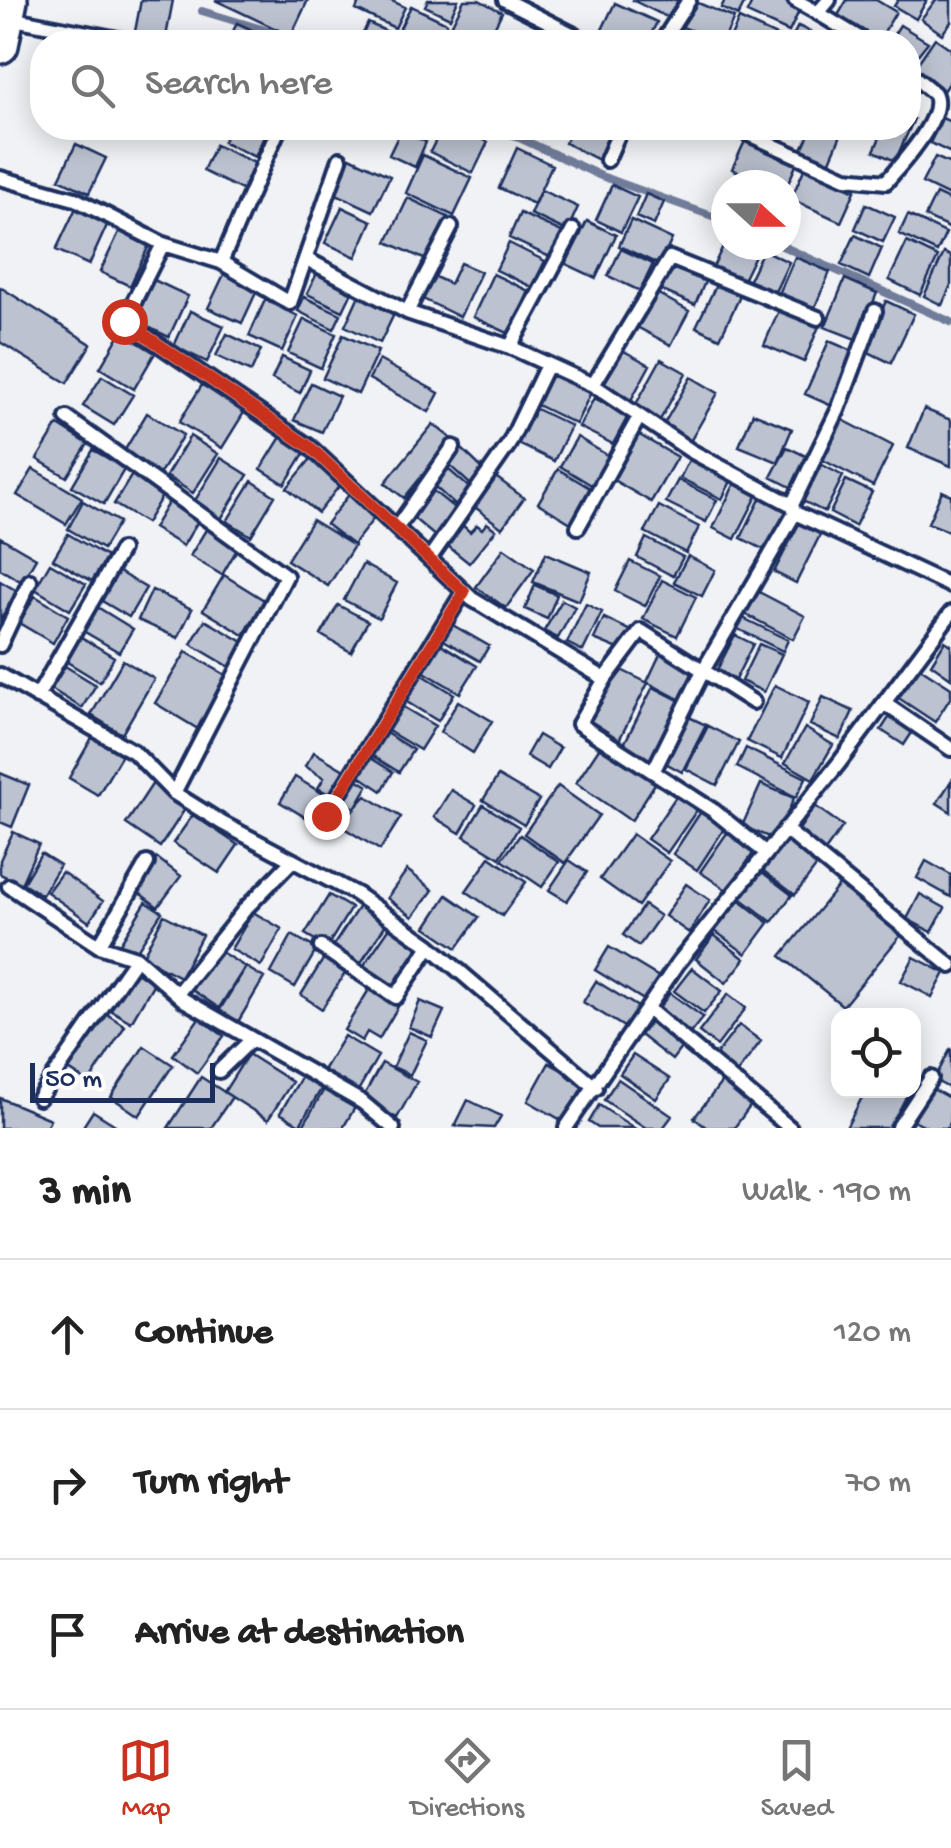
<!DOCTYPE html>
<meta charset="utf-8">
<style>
:root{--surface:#fff;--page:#f2f2f2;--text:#222;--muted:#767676;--line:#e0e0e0;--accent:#c8321e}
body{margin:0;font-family:"Gochi Hand",sans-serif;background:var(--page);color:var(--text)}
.controls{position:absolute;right:30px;bottom:30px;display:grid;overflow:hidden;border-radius:20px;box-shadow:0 5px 25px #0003}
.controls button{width:90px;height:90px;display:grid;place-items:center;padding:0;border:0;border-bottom:2px solid var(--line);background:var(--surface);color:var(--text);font:50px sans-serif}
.compass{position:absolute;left:711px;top:170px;width:90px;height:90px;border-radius:50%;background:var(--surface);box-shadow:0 5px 25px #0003;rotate:111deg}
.scale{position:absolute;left:30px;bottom:25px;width:185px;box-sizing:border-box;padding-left:10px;border:5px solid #1b2f5e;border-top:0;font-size:28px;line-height:35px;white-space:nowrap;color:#1b2f5e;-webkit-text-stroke:8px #fff;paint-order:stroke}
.stop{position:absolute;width:30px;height:30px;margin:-22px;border:8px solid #c8321e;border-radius:50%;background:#fff}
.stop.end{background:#c8321e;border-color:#fff;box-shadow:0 2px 10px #0008}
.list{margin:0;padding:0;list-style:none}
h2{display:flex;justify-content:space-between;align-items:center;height:130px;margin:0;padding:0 40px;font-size:42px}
h2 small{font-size:32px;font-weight:400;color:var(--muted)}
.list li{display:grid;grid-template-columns:65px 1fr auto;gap:30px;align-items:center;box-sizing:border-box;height:150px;padding:0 40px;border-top:2px solid var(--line)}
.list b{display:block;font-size:38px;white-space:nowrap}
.list em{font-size:32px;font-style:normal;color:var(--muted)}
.icon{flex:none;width:55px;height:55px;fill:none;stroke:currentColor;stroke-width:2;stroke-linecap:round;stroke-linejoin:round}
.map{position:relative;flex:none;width:951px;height:1128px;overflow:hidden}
.search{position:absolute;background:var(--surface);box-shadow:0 5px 25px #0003;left:30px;right:30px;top:30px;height:110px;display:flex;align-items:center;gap:25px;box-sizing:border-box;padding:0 35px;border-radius:40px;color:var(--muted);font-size:38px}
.sheet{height:580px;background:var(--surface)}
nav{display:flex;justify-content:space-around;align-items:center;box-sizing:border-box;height:140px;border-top:2px solid var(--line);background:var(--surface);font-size:28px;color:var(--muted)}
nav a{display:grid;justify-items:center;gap:5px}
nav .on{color:var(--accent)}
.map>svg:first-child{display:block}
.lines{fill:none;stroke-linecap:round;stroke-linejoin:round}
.stream{stroke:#707c9a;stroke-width:8}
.building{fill:#bcc2d0;stroke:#1b2f5e;stroke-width:2.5}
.lane-casing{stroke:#1b2f5e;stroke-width:20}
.secondary-casing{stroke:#1b2f5e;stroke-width:42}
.lane{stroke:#fff;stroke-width:12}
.secondary{stroke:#fff;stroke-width:35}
.route{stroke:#c8321e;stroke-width:12}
</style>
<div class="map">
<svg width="951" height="1128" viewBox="0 0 951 1128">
<rect width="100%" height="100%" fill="#f1f2f5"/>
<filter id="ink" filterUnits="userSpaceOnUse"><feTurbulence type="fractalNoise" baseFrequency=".01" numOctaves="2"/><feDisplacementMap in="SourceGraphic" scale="20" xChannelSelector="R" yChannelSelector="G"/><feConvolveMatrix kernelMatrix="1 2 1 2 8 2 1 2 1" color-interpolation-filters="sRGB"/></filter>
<g filter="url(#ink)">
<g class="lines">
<!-- stream -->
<path class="stream" d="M202 11 305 42
M498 128 601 176 726 221
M780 245 951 322"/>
</g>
<!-- building -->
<path class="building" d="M141 0H173L165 42 134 37Z
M215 0H308L291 36Z
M360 0H390L405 7 395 28 356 10Z
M428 0H458L450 18 425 6Z
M464 0H479L502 12 487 42H443Z
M632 0H678L669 18Z
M691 0 734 18 723 42 679 26Z
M725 0H746L738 16 721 8Z
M753 0H792L802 5 789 32 747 13Z
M847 0H876L896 12 878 42 837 17Z
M898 0H927L916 19 894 6Z
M936 0H951V22L942 34 921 19Z
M615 3 657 22 647 42H596Z
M411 6 447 23 438 42H426L399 30Z
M739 19 783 39 781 42 730 39Z
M237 23 278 42H228Z
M368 23 410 42H359Z
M900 25 928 42 912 62 908 42H889Z
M798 26 828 40 827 42H790Z
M935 38 951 49V79L943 91 913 70Z
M908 116 914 119 895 161 874 151 884 128H908Z
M942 118 951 122V153L930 143Z
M230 128H250L265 134 255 157 223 142Z
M408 128H438L433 139Z
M442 128H458L488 142 473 173 430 152Z
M572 128H614L599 160 565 143Z
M812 128H844L829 163 801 151Z
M401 130 426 142 415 167 389 155Z
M746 139 797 163 786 188 767 185 732 169Z
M76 144 106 158 89 193 59 179Z
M215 145 255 163 242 190 203 171Z
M517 148 552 165 534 204 499 188Z
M423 155 472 178 454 216 406 193Z
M350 157 390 176 373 211 334 193Z
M935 157 951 164V197L922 183Z
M805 167 855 191 841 222 791 199Z
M612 185 638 197 621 232 596 220Z
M541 190 578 207 567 231 530 214Z
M646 194 664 202 654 225 636 217Z
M936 194 951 201V229L925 217Z
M408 198 448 217 428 261 387 242Z
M866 204 895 217 883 242 855 229Z
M342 207 372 221 356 257 325 243Z
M76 208 108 223 89 265 56 250Z
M520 213 564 233 552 258 509 238Z
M908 215 946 233 937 252 899 234Z
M631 220 672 239 660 265 619 246Z
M587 221 616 235 596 278 566 264Z
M121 228 151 241 130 286 100 272Z
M855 235 882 248 869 278 841 265Z
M726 240V245H760L742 282 713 267Z
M907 242 938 257 920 295 889 280Z
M509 243 545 261 532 287 496 270Z
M621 249 653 264 640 291 608 276Z
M763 250 789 262 773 296 747 284Z
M944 253 951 256V285L942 305 924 296Z
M795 257 830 272 814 309 779 294Z
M671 259 708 275 695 305 658 289Z
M460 263 481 272 460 317 421 298 431 275 450 284Z
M226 270 259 286 242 323 208 308Z
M318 271 354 288 343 311 307 294Z
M493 274 529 291 510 334 473 317Z
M845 279 877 293 858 340 825 327Z
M154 280 188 296 169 337 135 321Z
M718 281 742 292 720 338 696 327Z
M0 287 91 344 67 383 0 342Z
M653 291 689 311 671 345 635 326Z
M360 293 396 310 380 343 345 326Z
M304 297 341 314 334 329 298 311Z
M265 300 298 316 282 351 249 336Z
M886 301 914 314 891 363 864 350Z
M780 308 820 324 804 362 764 345Z
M190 311 224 326 207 362 174 346Z
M304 319 336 334 321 368 288 353Z
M121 332 155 353 134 389 100 368Z
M227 334 261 350 251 372 216 356Z
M343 335 378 351 358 394 323 378Z
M829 341 855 352 832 406 805 394Z
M622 350 650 365 631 400 603 385Z
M282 357 310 370 300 393 272 379Z
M661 359 686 373 660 420 635 406Z
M379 360 439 393 429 412 369 379Z
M548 370 592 390 576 424 533 403Z
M102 376 133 395 114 425 83 406Z
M691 377 718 393 688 445 661 429Z
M311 383 339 396 322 432 294 420Z
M202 385 245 411 222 448 179 422Z
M594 398 628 416 613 444 579 427Z
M532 407 571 426 554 461 514 442Z
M924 409 951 420V466L908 448Z
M147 413 183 435 159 475 123 453Z
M753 413 792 429 778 462 739 446Z
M839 418 893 446 873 486 819 458Z
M433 424 452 439 404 498 385 483Z
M58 425 88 444 67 477 37 459Z
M284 432 308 447 285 484 261 469Z
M636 433 677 457 651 502 610 478Z
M190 436 218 454 193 493 166 476Z
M577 437 610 457 593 486 560 466Z
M787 447 810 458 795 489 771 477Z
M461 448 486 472 472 486 447 463Z
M93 450 125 468 104 504 72 486Z
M314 455 344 480 318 513 287 488Z
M221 458 248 475 221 519 194 502Z
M689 460 731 481 722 499 680 478Z
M817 462 843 476 825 512 799 499Z
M33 469 82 498 66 524 17 495Z
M448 469 472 490 457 507 433 485Z
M558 469 590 488 571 523 538 503Z
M133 473 165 491 146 523 114 504Z
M493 475 524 498 502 528 471 504Z
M678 480 717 500 706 522 666 502Z
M846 480 872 492 855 526 830 513Z
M252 481 275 496 251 536 227 521Z
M735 483 758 494 735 539 713 528Z
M432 490 458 511 437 538 411 516Z
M942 491 951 495V532L928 523Z
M351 492 378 513 353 545 326 524Z
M761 497 788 511 767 551 741 538Z
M171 498 201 516 183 546 153 528Z
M83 501 119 522 103 549 68 529Z
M659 506 699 527 686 553 645 532Z
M312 520 354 546 328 586 287 560Z
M801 520 822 531 796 583 774 572Z
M460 523 470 532 477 525 482 529 487 523 496 530 469 563 443 542Z
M207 528 239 546 222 575 190 556Z
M68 534 107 557 92 581 53 559Z
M0 537 36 558 22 582 0 569Z
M646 538 683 557 673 576 637 557Z
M504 548 534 569 506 608 476 587Z
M546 553 591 572 579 601 533 582Z
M688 556 715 570 702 596 674 582Z
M630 561 660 576 645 606 615 591Z
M50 563 86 584 70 610 35 589Z
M363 564 397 583 379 618 344 600Z
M114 569 146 588 129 617 97 598Z
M224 575 264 600 244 635 203 610Z
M662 580 696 597 677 636 643 619Z
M0 581 17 591 0 620Z
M535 585 557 595 547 619 525 609Z
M152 590 192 609 178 638 138 620Z
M757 591 805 616 793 639 745 614Z
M35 596 68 616 53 643 19 623Z
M562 600 575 607 558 638 544 631Z
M586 604 602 612 583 651 567 643Z
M94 605 133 629 119 652 80 629Z
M338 605 368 621 351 652 321 635Z
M741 617 788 640 783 651 736 628Z
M604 618 632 631 623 651 594 639Z
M205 620 245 643 230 667 191 644Z
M451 624 489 646 480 661 442 639Z
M78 635 114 657 100 682 64 660Z
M735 635 753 644 734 682 716 672Z
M945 641 951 645V678L931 664Z
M438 642 477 666 460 693 421 670Z
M759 644 782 654 764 692 741 681Z
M662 650 697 668 681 700 647 682Z
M186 652 229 677 198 729 155 703Z
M123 660 154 679 122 734 91 715Z
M65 666 96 685 82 708 51 689Z
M917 666 951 688V697L935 722 897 697Z
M615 667 648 683 619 740 585 723Z
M418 672 454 694 438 721 402 699Z
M775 685 809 702 782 758 747 741Z
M653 687 682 702 651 762 622 748Z
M823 697 853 711 840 739 810 725Z
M458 701 492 721 473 753 440 732Z
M398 704 435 726 420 750 383 728Z
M892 713 915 728 904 745 881 730Z
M685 715 706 725 682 772 662 761Z
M708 726 739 742 717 785 686 769Z
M805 728 833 745 813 779 785 763Z
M381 730 413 750 399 772 368 753Z
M538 735 560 748 548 769 526 756Z
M93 736 123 753 98 795 69 778Z
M603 742 658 779 631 821 576 783Z
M746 748 806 778 796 797 737 767Z
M314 752 349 773 334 797 318 788 324 778 305 766Z
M366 755 393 772 382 791 355 773Z
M0 773 29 785 12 827 0 822Z
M498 776 539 800 524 825 483 800Z
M295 777 325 795 310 820 280 802Z
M355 778 368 786 355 808 342 800Z
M951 781V812L937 803Z
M153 783 187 806 160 847 126 824Z
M761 784 794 798 776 840 742 826Z
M558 786 599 815 565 863 524 834Z
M451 790 476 805 460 833 434 817Z
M677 795 697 810 667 853 647 839Z
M366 796 401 817 380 850 339 825Z
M483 805 519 827 500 858 464 836Z
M815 806 843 826 825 851 798 831Z
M702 810 726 826 697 870 673 854Z
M193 815 238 845 219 873 173 843Z
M729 830 756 849 728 891 700 872Z
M13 832 39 844 21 884 0 874V860Z
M632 834 670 861 638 906 600 879Z
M520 835 559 862 542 887 502 860Z
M786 837 819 863 795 895 761 869Z
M41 853 60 865 42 895 23 883Z
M490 857 526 882 502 916 466 891Z
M157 858 181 876 158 907 134 889Z
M569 860 587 872 567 901 549 890Z
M926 861 951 875V897L917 878Z
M758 869 792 895 772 922 738 896Z
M407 870 433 890 413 917 387 898Z
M62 872 103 901 89 922 47 892Z
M686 884 710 900 689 933 665 916Z
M840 884 901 935 843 1006 781 956Z
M920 894 945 908 932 932 907 919Z
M329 895 351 908 327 947 305 934Z
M447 895 479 917 457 948 426 927Z
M739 900 769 923 746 954 715 931Z
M146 902 162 912 134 955 119 945Z
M644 905 660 916 639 946 623 935Z
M359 906 386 924 357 969 330 951Z
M253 912 282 929 261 966 231 949Z
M164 915 202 935 180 977 142 957Z
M390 927 419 946 392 987 362 968Z
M292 935 317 949 295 987 271 973Z
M714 935 745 959 726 983 696 959Z
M609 947 662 979 647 1002 595 970Z
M218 950 245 967 219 1008 192 990Z
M914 957 945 973 932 997 901 981Z
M324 958 346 972 322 1009 301 995Z
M246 967 264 978 235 1027 216 1016Z
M692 968 722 991 704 1013 674 991Z
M132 970 154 983 131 1022 109 1009Z
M596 981 641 1009 629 1030 583 1002Z
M370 988 399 1005 379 1039 367 1032 362 1041 344 1030Z
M670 993 703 1017 688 1036 656 1012Z
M728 994 746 1008 717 1046 699 1032Z
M420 1001 444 1011 432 1037 409 1027Z
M105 1013 125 1026 89 1083 69 1070Z
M655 1016 687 1040 672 1060 640 1035Z
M199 1018 224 1036 197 1073 173 1055Z
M739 1025 761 1041 737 1073 715 1056Z
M409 1032 427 1040 410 1075 393 1067Z
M344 1036 378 1056 355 1096 320 1075Z
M144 1046 173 1065 139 1116 111 1097Z
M951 1048V1089L934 1080Z
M248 1054 292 1082 268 1120 224 1092Z
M633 1055 670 1079 656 1099 620 1074Z
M382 1063 417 1082 397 1118 362 1099Z
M549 1063 585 1083 563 1121 528 1101Z
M303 1074 323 1086 300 1125 280 1113Z
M201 1077 232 1097 211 1128H168Z
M618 1079 672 1116 663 1128H646L604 1100Z
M724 1079 754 1101 734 1128H707L694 1118Z
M326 1086 357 1104 343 1128H302Z
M931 1088 951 1099 949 1128H929L914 1120Z
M866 1090H894L906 1097 890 1128H846Z
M0 1098 50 1119 46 1128H0Z
M468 1100 501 1116 494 1128 455 1126Z
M599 1105 634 1128H598L589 1122Z
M93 1111 120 1128H82Z"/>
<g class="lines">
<defs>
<path id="lane" d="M505 0 588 42
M795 0 818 13 829 0
M818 13 866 42
M9 18 134 42
M662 42 689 0
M735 128 846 178 886 182C901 164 947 116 934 93L908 72
M607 160 621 128
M0 178 75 199 163 244 221 262 290 303 340 159
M163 244 124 321 310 447 472 599 605 679 579 724 714 811 766 853
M308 260 407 312 510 347 593 385 691 451 792 505 795 513 951 586
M221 262 279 128
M407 312 451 227
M510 347 573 230
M593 385 670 258 818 318
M67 418 286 576 174 793
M792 505 838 410 875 311
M398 526 453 447
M578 527 638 419
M429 559 509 444 547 365
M0 645 30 581
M0 675 134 752 174 793 222 823 356 894 430 946 596 1088
M605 679 641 631 753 702
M37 697 121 550
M885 704 951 749
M654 770 704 669 795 513
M326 815 464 591
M785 829 951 966
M9 886 99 946 136 958 184 1000 362 1102 393 1128
M99 946 147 863
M321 947 396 997 430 946
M177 994 246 908 292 861
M648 1009 790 1128
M219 1071 251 1040
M39 1098 136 958
M566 1128 678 963 839 763 951 613
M898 1128 931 1078"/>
<path id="secondary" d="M0 45 9 0"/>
</defs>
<!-- lane casing -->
<use href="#lane" class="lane-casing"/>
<!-- secondary casing -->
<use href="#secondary" class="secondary-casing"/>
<!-- lane -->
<use href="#lane" class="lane"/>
<!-- secondary -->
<use href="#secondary" class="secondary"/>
</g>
</g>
<g class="lines" filter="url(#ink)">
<!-- route -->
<path class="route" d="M124 321 310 447 464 592 326 816"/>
</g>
</svg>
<div class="controls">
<button><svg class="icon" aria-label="locate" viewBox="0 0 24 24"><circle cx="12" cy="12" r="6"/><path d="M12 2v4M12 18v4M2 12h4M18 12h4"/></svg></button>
</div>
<svg class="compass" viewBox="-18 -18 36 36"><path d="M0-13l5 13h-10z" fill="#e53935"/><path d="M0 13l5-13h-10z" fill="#767676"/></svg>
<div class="scale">50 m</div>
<div class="stop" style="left:124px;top:321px"></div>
<div class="stop end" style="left:326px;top:816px"></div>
<div class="search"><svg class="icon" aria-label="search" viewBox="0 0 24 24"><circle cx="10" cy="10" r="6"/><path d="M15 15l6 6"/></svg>Search here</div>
</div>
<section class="sheet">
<h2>3 min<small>Walk · 190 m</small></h2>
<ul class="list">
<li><svg class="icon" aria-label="ahead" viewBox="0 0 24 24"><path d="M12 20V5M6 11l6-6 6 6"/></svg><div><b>Continue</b></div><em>120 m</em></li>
<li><svg class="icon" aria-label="right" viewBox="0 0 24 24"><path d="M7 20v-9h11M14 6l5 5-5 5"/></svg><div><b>Turn right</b></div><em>70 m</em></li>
<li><svg class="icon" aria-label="arrive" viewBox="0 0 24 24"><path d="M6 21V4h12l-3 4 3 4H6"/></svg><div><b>Arrive at destination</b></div></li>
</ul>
</section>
<nav>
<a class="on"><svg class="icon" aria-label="map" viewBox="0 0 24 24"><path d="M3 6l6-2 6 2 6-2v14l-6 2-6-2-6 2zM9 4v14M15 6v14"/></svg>Map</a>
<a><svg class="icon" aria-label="directions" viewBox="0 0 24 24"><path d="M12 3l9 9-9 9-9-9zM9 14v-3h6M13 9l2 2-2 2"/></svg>Directions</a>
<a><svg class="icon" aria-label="saved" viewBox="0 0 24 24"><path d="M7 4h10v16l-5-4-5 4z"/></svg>Saved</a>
</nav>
